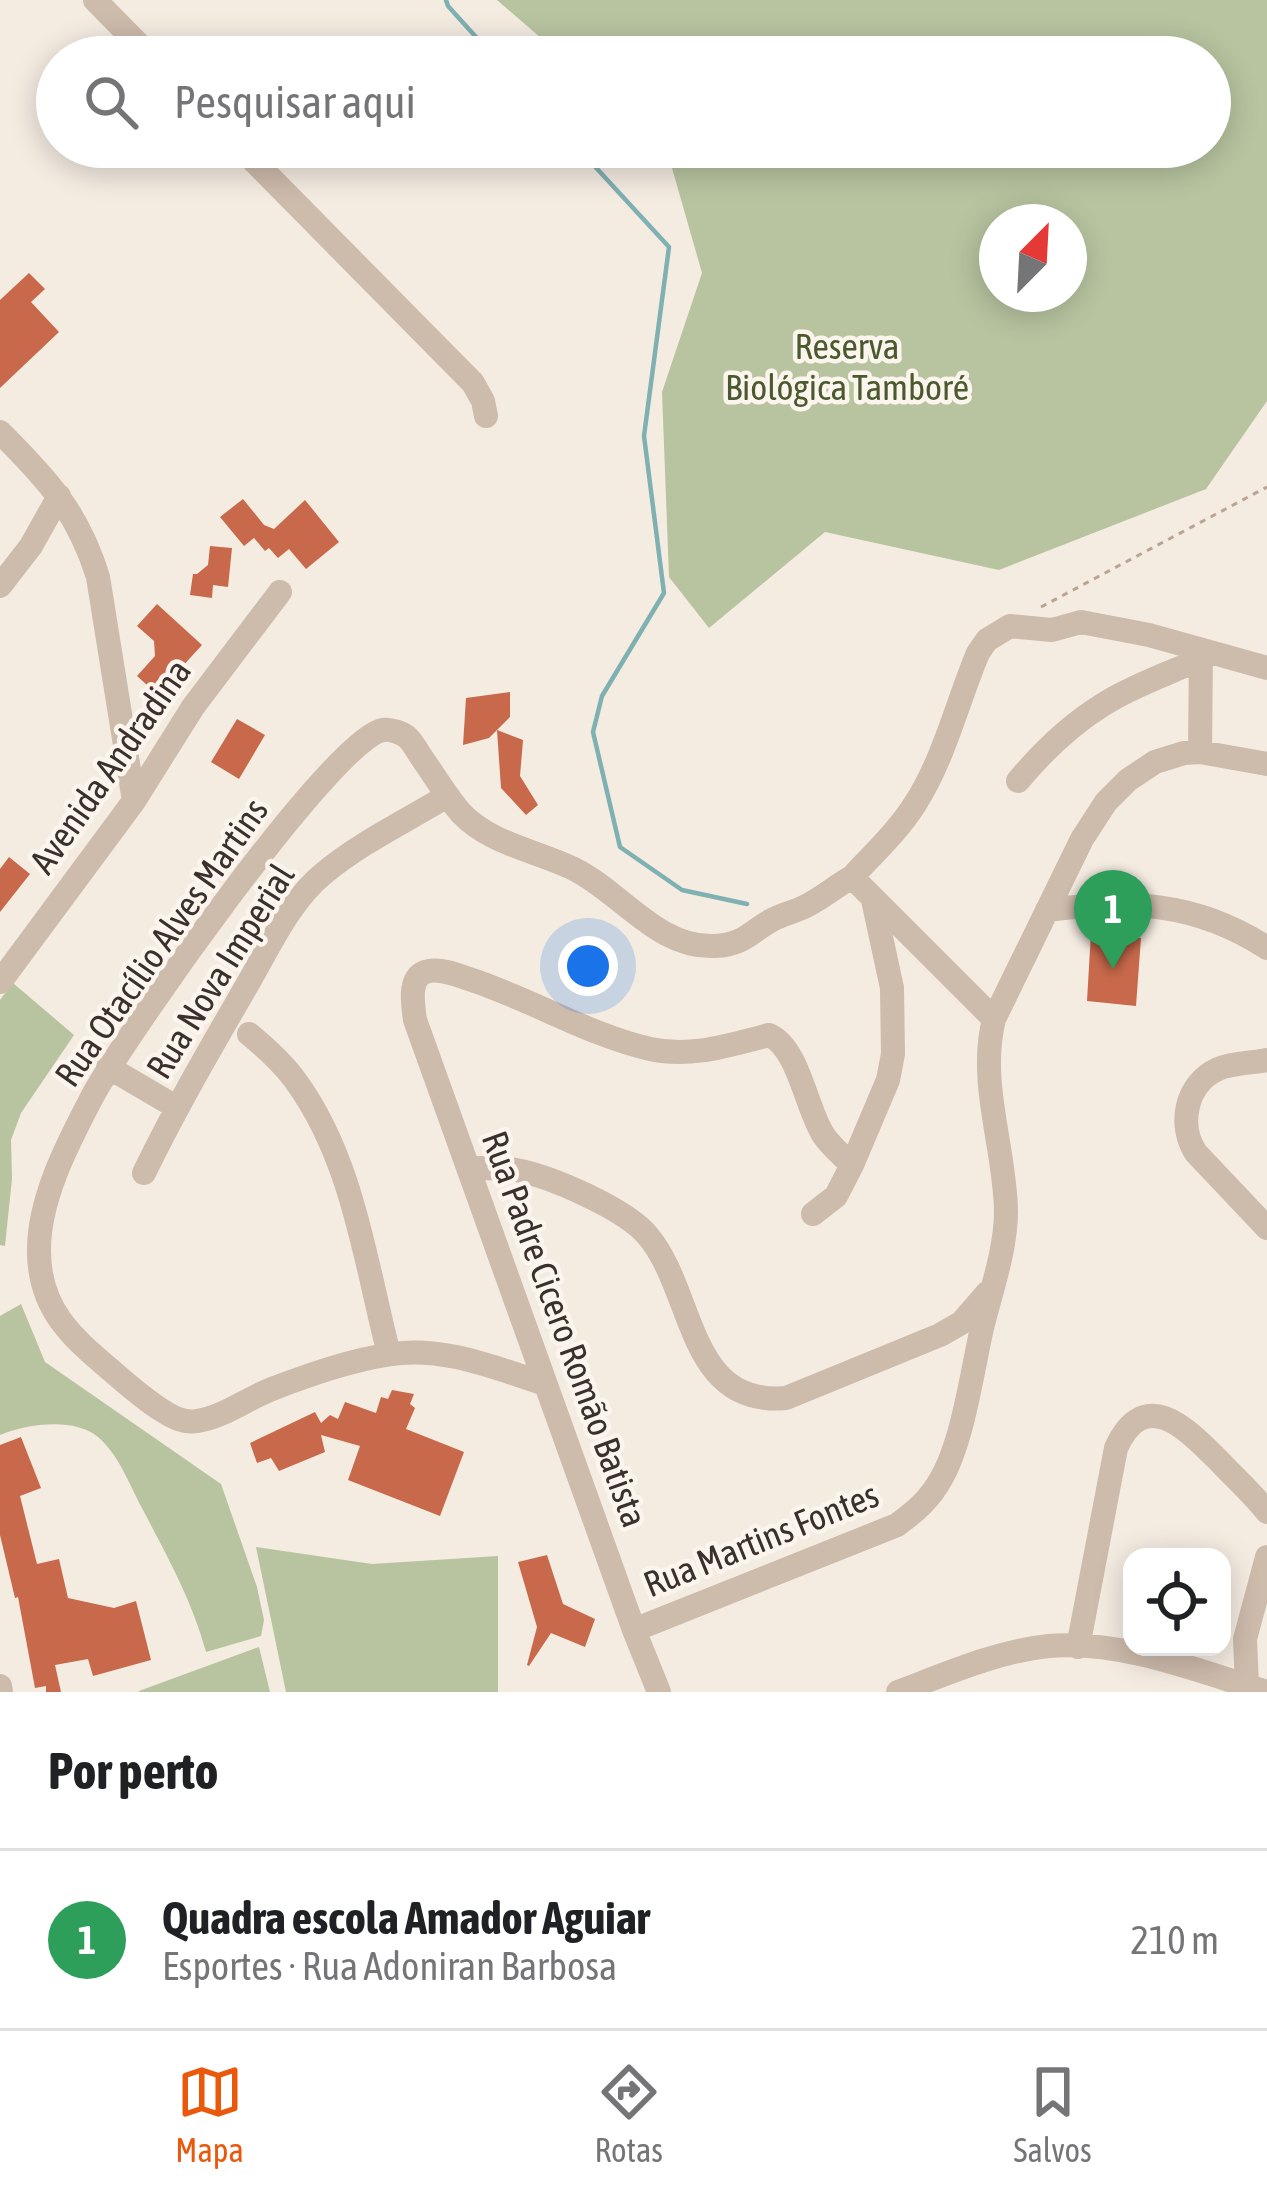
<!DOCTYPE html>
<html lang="pt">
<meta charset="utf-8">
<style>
:root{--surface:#fff;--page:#f6f6f6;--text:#202124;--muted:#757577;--line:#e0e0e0;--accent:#ea580c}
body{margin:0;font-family:"Asap Condensed",sans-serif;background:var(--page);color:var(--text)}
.controls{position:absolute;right:36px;bottom:36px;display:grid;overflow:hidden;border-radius:24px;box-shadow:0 6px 30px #0003}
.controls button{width:108px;height:108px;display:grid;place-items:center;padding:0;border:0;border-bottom:3px solid var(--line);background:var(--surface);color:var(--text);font:60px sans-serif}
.compass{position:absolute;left:979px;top:204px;width:108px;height:108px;border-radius:50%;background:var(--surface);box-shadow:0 6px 30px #0003;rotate:24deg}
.you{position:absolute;left:588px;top:966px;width:42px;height:42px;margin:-30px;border:9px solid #fff;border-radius:50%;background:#1a73e8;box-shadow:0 0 0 18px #1a73e833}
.badge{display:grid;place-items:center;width:78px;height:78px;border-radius:50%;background:var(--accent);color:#fff;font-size:39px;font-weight:700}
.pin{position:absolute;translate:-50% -99px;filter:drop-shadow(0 3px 6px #0008)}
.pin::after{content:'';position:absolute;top:63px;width:42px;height:36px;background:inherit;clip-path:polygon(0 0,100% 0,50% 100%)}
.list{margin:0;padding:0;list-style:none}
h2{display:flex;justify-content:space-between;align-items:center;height:156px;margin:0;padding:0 48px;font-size:51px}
h2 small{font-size:39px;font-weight:400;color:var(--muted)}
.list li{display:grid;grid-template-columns:78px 1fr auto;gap:36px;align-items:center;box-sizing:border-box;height:180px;padding:0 48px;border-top:3px solid var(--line)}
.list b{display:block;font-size:45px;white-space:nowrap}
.list p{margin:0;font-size:39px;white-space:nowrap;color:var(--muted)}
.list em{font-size:39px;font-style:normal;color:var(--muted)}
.icon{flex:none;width:66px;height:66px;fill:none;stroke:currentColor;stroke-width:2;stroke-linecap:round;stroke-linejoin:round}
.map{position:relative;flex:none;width:1267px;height:1692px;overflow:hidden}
.search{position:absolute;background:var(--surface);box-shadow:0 6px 30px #0003;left:36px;right:36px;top:36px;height:132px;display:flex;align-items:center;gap:30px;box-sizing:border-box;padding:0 42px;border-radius:66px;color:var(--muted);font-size:45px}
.sheet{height:336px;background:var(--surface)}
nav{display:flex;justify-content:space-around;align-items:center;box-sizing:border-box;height:168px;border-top:3px solid var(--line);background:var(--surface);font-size:33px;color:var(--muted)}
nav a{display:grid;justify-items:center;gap:6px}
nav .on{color:var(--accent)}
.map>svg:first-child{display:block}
.green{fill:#b8c4a0;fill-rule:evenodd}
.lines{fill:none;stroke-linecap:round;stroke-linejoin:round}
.stream{stroke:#7fb0b2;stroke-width:4.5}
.building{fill:#c8694b}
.path{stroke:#b9a596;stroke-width:3;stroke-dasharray:6 6;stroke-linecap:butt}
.minor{stroke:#cdbbac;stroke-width:24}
.labels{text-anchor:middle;stroke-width:9;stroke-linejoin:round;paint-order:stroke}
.park-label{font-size:36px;fill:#4a5a2e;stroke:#fbf5ee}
.street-label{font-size:36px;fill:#3b302b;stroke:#fbf5ee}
</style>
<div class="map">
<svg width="1267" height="1692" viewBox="0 0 1267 1692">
<rect width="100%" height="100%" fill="#f4ebe1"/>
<!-- green -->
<path class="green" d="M497 0H1267V401L1206 489 999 570 825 532 709 628 669 577 662 392 702 273 666 147H1210V57H563ZM1069 222V294H997V222Z
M13 983 74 1035 21 1113 11 1140 12 1179 5 1246 0 1245V1000Z
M21 1304 45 1362 221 1484 257 1587 264 1620 261 1636 206 1652C192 1600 167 1556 142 1508 129 1484 119 1455 98 1437 74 1417 27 1424 0 1435V1316Z
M256 1547 372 1564 498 1556V1692H286Z
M259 1647 270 1692H139V1691Z"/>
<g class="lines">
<!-- stream -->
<path class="stream" d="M446 0 448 6 494 57
M577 147 669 247 644 436 664 593 602 696 593 732 620 847 682 890 747 904"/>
</g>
<!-- building -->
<path class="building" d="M29 273 45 289 31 302 59 332 0 388V300Z
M243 499 264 525 274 529 305 500 339 542 306 569 289 549 278 558 269 548 265 551 254 538 244 546 220 517Z
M210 546 232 548 228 587 213 585 212 598 190 595 193 574H197L208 565Z
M157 604 202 645 157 694 137 676 155 656 154 641 137 626Z
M510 692V717L489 738 463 745 466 698Z
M237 719 265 735 239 779 211 762Z
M497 730 523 740 520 776 538 805 526 815 501 788Z
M9 857 30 874 0 912V869Z
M1091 932 1141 938 1136 1006 1087 1001Z
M392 1390 414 1394 410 1404 415 1408 406 1429 464 1452 440 1516 348 1480 360 1446 321 1435 325 1452 279 1471 271 1458 257 1463 250 1443 315 1412 321 1423 330 1415 338 1419 345 1402 376 1413 381 1397 388 1399Z
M21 1437 41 1488 20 1496 37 1564 59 1559 68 1598 114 1608 136 1601 151 1660 93 1676 88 1659 55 1665 61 1692H46V1686L35 1688 18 1597 15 1598 0 1535V1445Z
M547 1555 563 1604 595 1619 585 1647 551 1633 529 1666 527 1665 537 1627 518 1562Z"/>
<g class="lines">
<!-- path -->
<path class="path" d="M1041 607 1267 487"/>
<!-- minor -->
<path class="minor" d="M95 0 151 57
M240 147 473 383 483 401 486 416
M0 432C47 479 78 512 98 577L134 801
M0 586 31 546 59 496
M1200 752 1201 650
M1018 781C1043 751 1070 725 1104 704 1134 685 1168 674 1200 659
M852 877C873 854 898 831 915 804 944 759 957 703 978 653L987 640 1010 626 1052 630 1081 622 1149 635 1267 668
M1047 910C1129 900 1195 901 1267 948
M0 982 134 801 193 707 280 592
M249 1034C266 1048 282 1062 295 1080 353 1159 365 1261 389 1354
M1267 1060C1252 1063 1232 1063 1218 1069 1185 1084 1178 1126 1196 1153L1267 1228
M108 1067 176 1107
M470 1168C486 1168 501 1167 516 1170 550 1176 626 1209 648 1236 695 1292 687 1407 786 1398L940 1335 961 1323 987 1293
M144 1173C176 1107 213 1044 250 980 270 945 291 900 323 874 360 843 406 821 447 796
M813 1214 836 1196 852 1165 888 1080 893 1054 892 988 873 900
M545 1384C493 1367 441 1345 386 1355 348 1361 308 1375 272 1389 248 1398 222 1418 197 1421 184 1423 174 1418 163 1411 145 1400 129 1386 113 1372 73 1338 40 1311 39 1253 38 1200 67 1145 91 1099 119 1044 335 736 383 730 391 729 403 733 408 738 414 744 419 754 424 761 436 778 447 797 461 813 490 844 537 851 574 869 622 893 658 949 715 946 744 945 751 931 772 920 782 914 795 912 806 906 822 898 836 886 852 877L994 1019
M634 1630 897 1525C916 1511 930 1499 941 1479 963 1441 972 1372 982 1328 991 1291 1006 1250 1006 1211 1005 1147 978 1083 994 1019L1082 839 1106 802 1128 780 1155 762 1184 753 1200 752 1267 764
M1078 1647 1116 1448C1145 1384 1188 1430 1220 1462 1236 1479 1253 1494 1267 1512
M0 1686 1 1692
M659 1692 634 1630 415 1020C413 1004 407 975 429 971 441 969 455 974 466 978 527 997 588 1035 650 1049 692 1058 729 1045 769 1035 799 1048 806 1109 824 1136 832 1147 842 1156 852 1165
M898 1692C946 1674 998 1651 1049 1646 1123 1640 1198 1671 1267 1692
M1243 1692 1247 1686 1245 1639 1267 1557"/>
</g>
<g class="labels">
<!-- park labels -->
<g class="park-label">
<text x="847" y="359">Reserva<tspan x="847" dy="41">Biológica Tamboré</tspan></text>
</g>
<!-- street labels -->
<g class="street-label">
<text transform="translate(110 766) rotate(-55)" y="13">Avenida Andradina</text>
<text transform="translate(161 942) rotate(-55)" y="13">Rua Otacílio Alves Martins</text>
<text transform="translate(220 971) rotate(-58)" y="13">Rua Nova Imperial</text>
<text transform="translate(565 1329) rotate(70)" y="13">Rua Padre Cicero Romão Batista</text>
<text transform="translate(761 1539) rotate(-22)" y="13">Rua Martins Fontes</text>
</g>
</g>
</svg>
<div class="controls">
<button><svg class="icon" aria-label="locate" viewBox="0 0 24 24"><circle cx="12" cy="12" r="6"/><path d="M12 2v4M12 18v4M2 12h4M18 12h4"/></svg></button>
</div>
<svg class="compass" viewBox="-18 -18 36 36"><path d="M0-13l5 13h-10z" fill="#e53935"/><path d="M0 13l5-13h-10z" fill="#757577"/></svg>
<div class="you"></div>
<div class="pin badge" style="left:1113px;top:969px;background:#2e9e5b">1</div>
<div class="search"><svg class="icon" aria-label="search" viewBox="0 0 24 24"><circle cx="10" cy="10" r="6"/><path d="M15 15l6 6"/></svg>Pesquisar aqui</div>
</div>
<section class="sheet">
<h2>Por perto<small></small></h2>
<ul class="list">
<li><span class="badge" style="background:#2e9e5b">1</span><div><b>Quadra escola Amador Aguiar</b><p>Esportes · Rua Adoniran Barbosa</p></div><em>210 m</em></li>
</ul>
</section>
<nav>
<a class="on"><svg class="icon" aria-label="map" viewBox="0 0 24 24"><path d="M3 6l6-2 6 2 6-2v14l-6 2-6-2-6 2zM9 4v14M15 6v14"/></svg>Mapa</a>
<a><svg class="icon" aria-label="directions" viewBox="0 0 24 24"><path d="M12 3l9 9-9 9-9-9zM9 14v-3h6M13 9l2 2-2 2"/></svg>Rotas</a>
<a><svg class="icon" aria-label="saved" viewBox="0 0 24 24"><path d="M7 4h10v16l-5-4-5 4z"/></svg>Salvos</a>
</nav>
